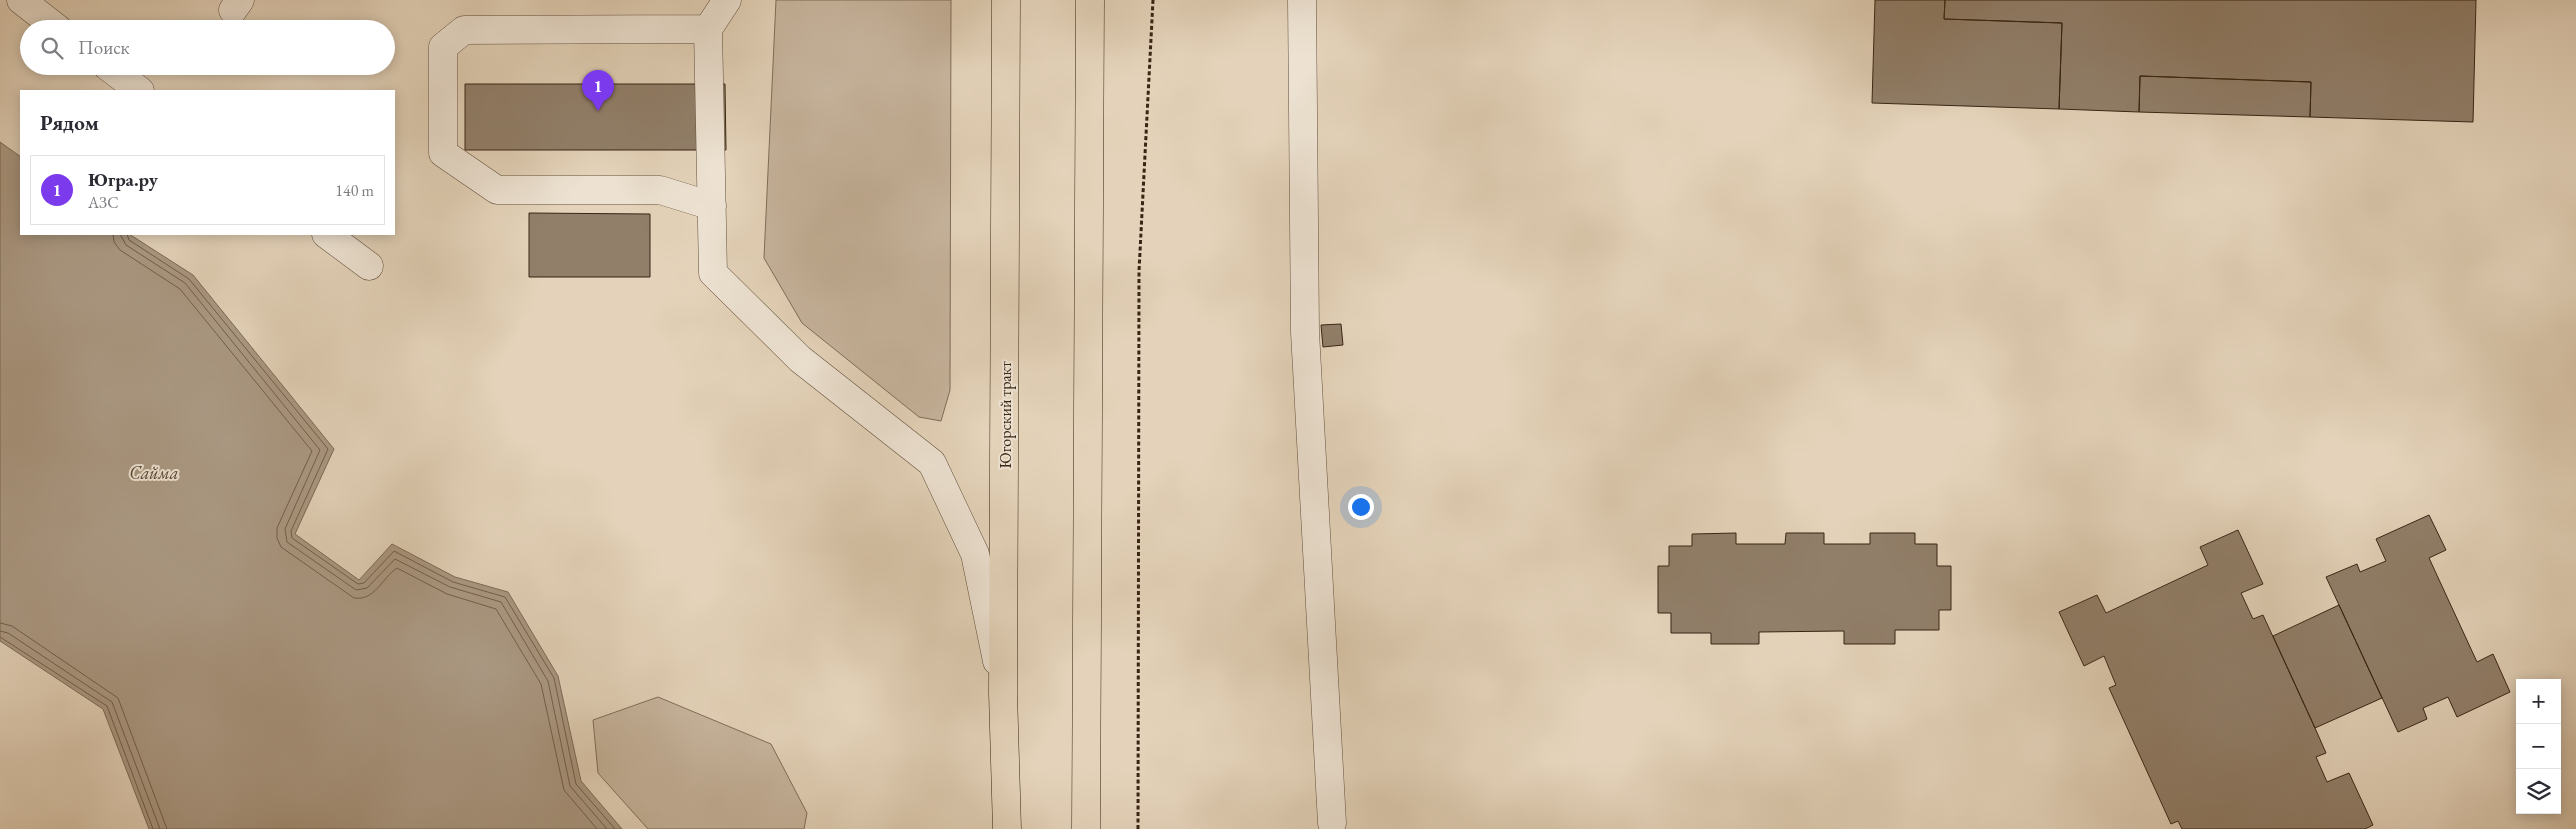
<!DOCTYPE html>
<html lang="ru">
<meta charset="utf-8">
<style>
:root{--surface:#fff;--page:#f7f7f7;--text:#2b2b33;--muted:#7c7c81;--line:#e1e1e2;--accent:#7c3aed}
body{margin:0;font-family:"EB Garamond",serif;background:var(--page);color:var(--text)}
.controls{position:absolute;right:15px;bottom:15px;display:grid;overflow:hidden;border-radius:0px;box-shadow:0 2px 12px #0003}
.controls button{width:45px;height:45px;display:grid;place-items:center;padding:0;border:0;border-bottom:1px solid var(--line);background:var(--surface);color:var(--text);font:25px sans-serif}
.you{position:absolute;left:1360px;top:506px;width:18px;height:18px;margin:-12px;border:4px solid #fff;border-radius:50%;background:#1a73e8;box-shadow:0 0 0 8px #1a73e833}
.badge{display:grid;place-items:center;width:32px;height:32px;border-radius:50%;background:var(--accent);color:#fff;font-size:16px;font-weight:700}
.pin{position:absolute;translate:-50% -41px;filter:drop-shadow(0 1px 2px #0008)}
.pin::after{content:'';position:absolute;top:26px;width:18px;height:15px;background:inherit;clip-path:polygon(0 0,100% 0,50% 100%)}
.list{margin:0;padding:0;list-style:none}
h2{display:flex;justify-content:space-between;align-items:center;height:65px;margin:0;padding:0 20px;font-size:21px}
h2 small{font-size:16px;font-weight:400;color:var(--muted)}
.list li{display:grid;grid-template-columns:32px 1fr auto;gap:15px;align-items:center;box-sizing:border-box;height:70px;margin:0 10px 10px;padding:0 10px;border:1px solid var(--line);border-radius:0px}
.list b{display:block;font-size:19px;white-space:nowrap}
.list p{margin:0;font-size:16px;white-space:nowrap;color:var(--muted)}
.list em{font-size:16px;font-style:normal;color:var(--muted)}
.icon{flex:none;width:28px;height:28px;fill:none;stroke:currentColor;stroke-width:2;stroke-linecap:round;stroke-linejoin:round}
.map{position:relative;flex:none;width:2576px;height:829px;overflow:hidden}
.search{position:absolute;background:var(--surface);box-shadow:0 2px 12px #0003;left:20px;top:20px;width:375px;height:55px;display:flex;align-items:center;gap:12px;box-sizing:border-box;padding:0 18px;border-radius:28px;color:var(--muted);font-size:19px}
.panel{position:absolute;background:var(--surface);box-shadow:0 2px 12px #0003;left:20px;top:90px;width:375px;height:145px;border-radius:0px}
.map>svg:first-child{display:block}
.green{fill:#c7b59e;stroke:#806d59}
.water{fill:#aa9882;stroke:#7c6a56}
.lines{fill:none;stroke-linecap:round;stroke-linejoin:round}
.shore{stroke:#715e4b;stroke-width:1}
.building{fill:#917f6a;stroke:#382514}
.minor-casing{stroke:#63503e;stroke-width:29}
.major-casing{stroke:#382514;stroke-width:29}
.path{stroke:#382514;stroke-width:3;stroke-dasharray:4 2.5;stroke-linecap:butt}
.minor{stroke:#ede2d2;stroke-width:28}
.major{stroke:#e4d3ba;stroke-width:28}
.labels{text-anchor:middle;stroke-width:4;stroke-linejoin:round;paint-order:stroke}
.street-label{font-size:16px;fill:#382514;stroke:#ede2d2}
.water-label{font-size:18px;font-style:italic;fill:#5a4835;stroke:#ede2d2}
</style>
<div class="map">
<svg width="2576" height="829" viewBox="0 0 2576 829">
<rect width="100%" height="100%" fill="#e4d3ba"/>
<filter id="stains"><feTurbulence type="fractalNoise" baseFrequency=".004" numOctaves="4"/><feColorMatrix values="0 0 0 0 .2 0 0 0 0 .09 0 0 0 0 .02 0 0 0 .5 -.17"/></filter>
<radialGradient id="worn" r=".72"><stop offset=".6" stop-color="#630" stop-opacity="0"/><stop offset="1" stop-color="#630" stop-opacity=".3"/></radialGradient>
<!-- green -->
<path class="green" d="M776 0H951L950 390 941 421 919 417 802 323 764 258Z
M658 697 771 744 807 813 804 829H648L598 773 593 720Z"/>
<!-- water -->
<path class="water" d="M0 142 21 157V234H129L193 275 334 449 295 534 359 580 392 544 455 577 508 592 558 676 581 781 622 829H149L103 709 0 641Z"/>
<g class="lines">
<!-- shore -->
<path class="shore" d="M113 234 114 242 120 250 180 289 312 451 277 528V538L281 547 354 598C375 601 382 578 397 568L447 594 496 609 541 684 564 790 597 829
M120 234 126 245 185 283 320 450 285 529 287 542 356 590 367 588 395 559 450 587 501 602 548 681 570 786 607 829
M127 234 129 240 189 279 328 449 291 531 292 538 358 584 364 583 394 551 453 582 505 597 554 678 576 784 615 829
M0 623 12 626 118 698 167 829
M0 631 8 633 112 702 160 829
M0 637 107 706 153 829"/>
</g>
<!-- building -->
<path class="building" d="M1875 0H1945L1944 19 2062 23 2059 109 1872 103Z
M1945 0H2476L2473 122 2310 117 2311 82 2140 76 2139 112 2059 109 2062 23 1944 19Z
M2140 76 2311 82 2310 117 2139 112Z
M465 84H725L726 150H465Z
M529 213 650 214V277H529Z
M1341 324 1343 345 1323 347 1321 325Z
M2429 515 2446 550 2429 558 2477 662 2493 654 2510 692 2457 717 2448 697 2423 708 2427 719 2398 732 2326 577 2357 564 2360 572 2386 561 2376 539Z
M2238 530 2263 584 2241 593 2253 619 2263 615 2315 728 2326 753 2316 757 2327 782 2349 773 2373 825 2365 829H2182L2178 821 2171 824 2109 688 2116 685 2104 656 2084 666 2059 612 2097 595 2106 613 2208 565 2200 547Z
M1736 533V544H1785L1786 533H1824V544H1870V533H1915V544H1937V566H1951V610H1939V630H1895V644H1844V631L1759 632V644H1711V633H1671V613H1658V566H1669V546H1692V534Z
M2339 605 2382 698 2315 728 2273 636Z"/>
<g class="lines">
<defs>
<path id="minor" d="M21 0 58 29
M727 0 708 29 713 273 800 359 932 463 975 554 997 661
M1302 0 1305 332 1332 823
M233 10 240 0
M708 29 464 30 443 47V153L497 190H660L712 206
M107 66 140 91
M326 234 369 266"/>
<path id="major" d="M1006 0 1003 693 1007 829
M1086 829 1090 0"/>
</defs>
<!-- minor casing -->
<use href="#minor" class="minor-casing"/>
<!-- major casing -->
<use href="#major" class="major-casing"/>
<!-- path -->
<path class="path" d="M1138 829 1139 271 1153 0"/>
<!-- minor -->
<use href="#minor" class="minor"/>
<!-- major -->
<use href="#major" class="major"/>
</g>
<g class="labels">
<!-- street labels -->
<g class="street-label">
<text transform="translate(1005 415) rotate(-90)" y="6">Югорский тракт</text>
</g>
<!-- water labels -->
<g class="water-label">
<text x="154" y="479">Сайма</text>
</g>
</g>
<rect width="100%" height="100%" filter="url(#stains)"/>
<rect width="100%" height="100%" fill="url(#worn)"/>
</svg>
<div class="controls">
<button>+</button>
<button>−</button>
<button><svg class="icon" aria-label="layers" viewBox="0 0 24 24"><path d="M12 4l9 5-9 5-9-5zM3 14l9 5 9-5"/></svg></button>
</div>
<div class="you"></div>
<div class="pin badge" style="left:598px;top:111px">1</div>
<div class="search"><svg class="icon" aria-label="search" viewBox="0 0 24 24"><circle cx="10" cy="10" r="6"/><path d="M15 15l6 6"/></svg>Поиск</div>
<section class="panel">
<h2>Рядом<small></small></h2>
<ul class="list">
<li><span class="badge">1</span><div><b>Югра.ру</b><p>АЗС</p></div><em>140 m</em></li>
</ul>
</section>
</div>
